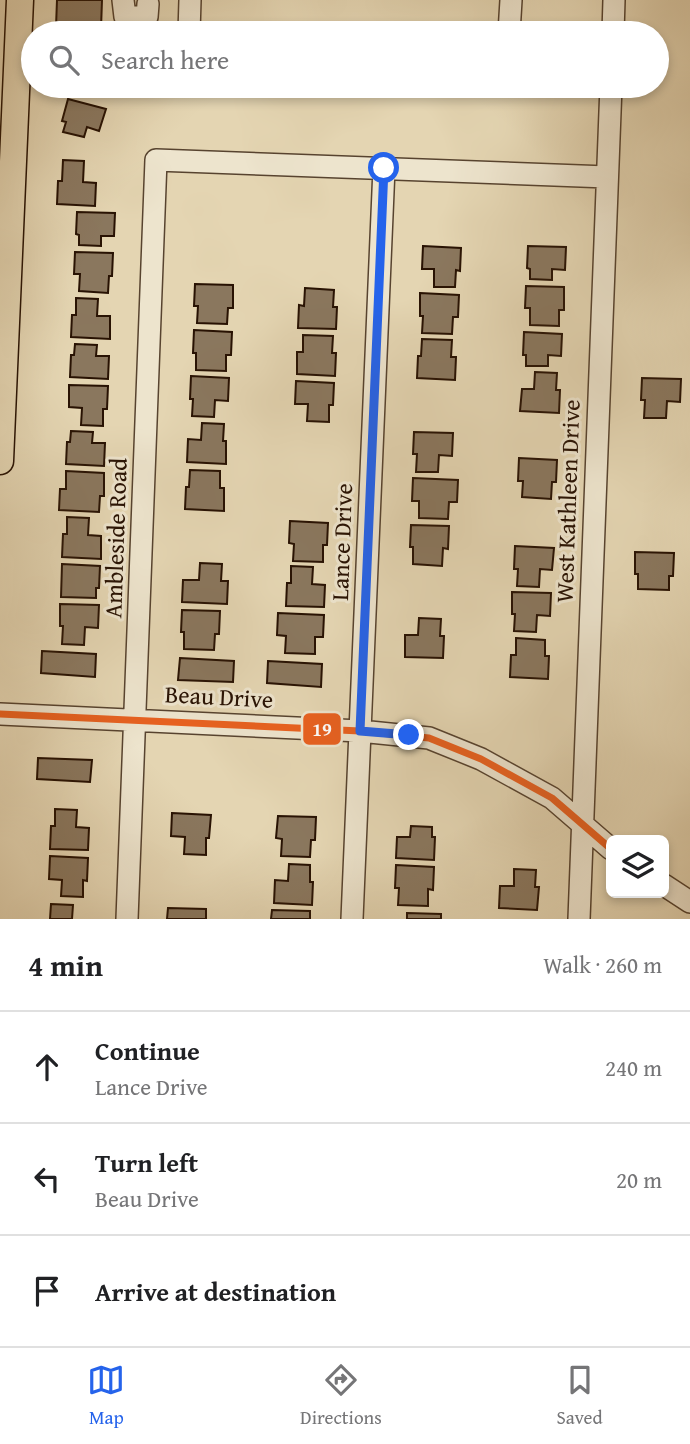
<!DOCTYPE html>
<html lang="en">
<head>
<meta charset="utf-8">
<style>
	:root { --surface:#fff; --page:#f2f2f2; --text:#202124; --muted:#757577; --line:#e0e0e0; --accent:#2563eb }
	body { margin:0; font-family:"Gentium Book Plus",serif; background:var(--page); color:var(--text) }
	.controls { position:absolute; right:21px; bottom:21px; display:grid; overflow:hidden; border-radius:10px; box-shadow:0 4px 10px #0003 }
	.controls button { width:63px; height:63px; display:grid; place-items:center; padding:0; border:0; border-bottom:2px solid var(--line); background:var(--surface); color:var(--text); font:35px sans-serif }
	.stop { position:absolute; width:21px; height:21px; margin:-16px; border:5px solid #2563eb; border-radius:50%; background:#fff }
	.stop.end { background:#2563eb; border-color:#fff; box-shadow:0 2px 7px #0008 }
	.list { margin:0; padding:0; list-style:none }
	h2 { display:flex; justify-content:space-between; align-items:center; height:91px; margin:0; padding:0 28px; font-size:30px }
	h2 small { font-size:23px; font-weight:400; color:var(--muted) }
	.list li { display:grid; grid-template-columns:46px 1fr auto; gap:21px; align-items:center; box-sizing:border-box; height:112px; padding:0 28px; border-top:2px solid var(--line) }
	.list b { display:block; font-size:26px; white-space:nowrap }
	.list p { margin:0; font-size:23px; white-space:nowrap; color:var(--muted) }
	.list em { font-size:23px; font-style:normal; color:var(--muted) }
	.icon { flex:none; width:38px; height:38px; fill:none; stroke:currentColor; stroke-width:2; stroke-linecap:round; stroke-linejoin:round }
	.map { position:relative; flex:none; width:690px; height:919px; overflow:hidden }
	.search { position:absolute; background:var(--surface); box-shadow:0 4px 10px #0003; left:21px; right:21px; top:21px; height:77px; display:flex; align-items:center; gap:18px; box-sizing:border-box; padding:0 24px; border-radius:38px; color:var(--muted); font-size:26px }
	.sheet { height:427px; background:var(--surface) }
	nav { display:flex; justify-content:space-around; align-items:center; box-sizing:border-box; height:98px; border-top:2px solid var(--line); background:var(--surface); font-size:19px; color:var(--muted) }
	nav a { display:grid; justify-items:center; gap:4px }
	nav .on { color:var(--accent) }
	.map>svg:first-child { display:block }
	.building { fill:#8a775e; stroke:#281203; stroke-width:2 }
	.lines { fill:none; stroke-linecap:round; stroke-linejoin:round }
	.minor-casing { stroke:#57432f; stroke-width:24 }
	.major-casing { stroke:#281203; stroke-width:29 }
	.minor { stroke:#ede4cd; stroke-width:21 }
	.major { stroke:#e4d5b2; stroke-width:26 }
	.bus-1-casing { stroke:#ede4cd; stroke-width:12 }
	.bus-1 { stroke:#e86120; stroke-width:7 }
	.route { stroke:#2563eb; stroke-width:9 }
	.labels { text-anchor:middle; stroke-width:6; stroke-linejoin:round; paint-order:stroke }
	.street-label { font-size:24px; fill:#281203; stroke:#ede4cd }
	.line-badge { stroke:#ede4cd; stroke-width:2.5 }
	.badge-label { font-size:19px; text-anchor:middle; font-weight:bold; fill:#fff }
</style>
</head>
<body>
<div class="map">
<svg width="690" height="919" viewBox="0 0 690 919">
	<rect width="100%" height="100%" fill="#e4d5b2"/>
	<filter id="stains"><feTurbulence type="fractalNoise" baseFrequency=".00286" numOctaves="4"/><feColorMatrix values="0 0 0 0 .2 0 0 0 0 .09 0 0 0 0 .02 0 0 0 .5 -.17"/></filter>
	<radialGradient id="worn" r=".72"><stop offset=".6" stop-color="#630" stop-opacity="0"/><stop offset="1" stop-color="#630" stop-opacity=".3"/></radialGradient>
	<path class="building" d="M57 0H102L101 29 56 27Z
		M68 99 106 109 99 131 87 127 84 137 63 132 66 122 62 121Z
		M63 160 84 161 83 182 96 183 95 206 57 204 58 181H62Z
		M77 212 115 213 114 236H101V246L79 245V235L76 234Z
		M423 246 461 248 460 271 456 270 455 287H434V269H422Z
		M528 246 566 247 565 270 552 269V280L530 279V269L527 268Z
		M75 252 113 253 112 276H109L108 293 79 291 80 274H74Z
		M195 284 233 285V308H228L227 324 197 323 198 306H194Z
		M526 286 564 287V310H559V326L530 325V308H525Z
		M305 288 334 290 333 307H337L336 329 298 328 299 305 304 306Z
		M420 293 459 295 458 317H453L452 334 422 333 423 316H420Z
		M76 298 98 299 97 316H110V339L71 337 72 315H76Z
		M194 330 232 332 231 355H226V371L196 370V353H193Z
		M524 332 562 334 561 356 548 355V366H526V355H523Z
		M303 335 333 336 332 353H336L335 376 297 374V352H303Z
		M422 339 452 340 451 357H456L455 380 417 378 418 356H421Z
		M75 344 97 345 96 356H109L108 379 70 377 71 355H74Z
		M535 372 557 373 556 390H560L559 413 520 411 522 389H534Z
		M191 376 229 378 228 401 215 400 214 417 192 416 193 399H190Z
		M642 378 681 379 680 402 667 401 666 418H644L645 400H641Z
		M296 381 334 383 333 405H329V422L307 421 308 404H295Z
		M69 385 108 386 107 409H103V426L81 425 82 408 69 407Z
		M202 423 224 424 223 441H226V464L187 462 188 439 201 440Z
		M71 431 93 432 92 443H105L104 466 66 464 67 442H70Z
		M414 432 453 433 452 456 439 455 438 472H416L417 454H413Z
		M519 458 557 460 556 482H552L551 499 522 497 523 481H518Z
		M190 470 220 471V488H224V511L185 509 186 487H189Z
		M66 471 104 473V496H100L99 512 59 510 60 489H66Z
		M413 478 458 480 457 502H449L448 519 419 518V501H412Z
		M67 517 89 518 88 535 101 536V559L62 557 63 534H67Z
		M290 521 328 523 327 545H323V562L293 561 294 544 289 543Z
		M411 525 449 526 448 549 443 548 442 566 413 564V547H410Z
		M515 546 554 548 552 570 540 569 539 587 517 586 518 569H514Z
		M635 552 674 553 673 576H669V590L638 589V574H635Z
		M200 563 222 564 221 581H228L227 604 182 602 183 580H199Z
		M62 564 100 566 99 588H96V598L61 597Z
		M291 566 313 567 312 584 325 585 324 607 286 606 287 583H291Z
		M512 592 551 593 550 616 537 615 536 632 514 631 515 614H512Z
		M60 604 99 605 98 628 85 627 84 645 62 644 63 626H60Z
		M182 610 220 611 219 634H215L214 650 184 649V632H181Z
		M278 613 324 615 323 637H315V654L285 653 286 636 277 635Z
		M419 618 441 619 440 636H444L443 658 405 657V635H418Z
		M516 638 545 640V656H549L548 679 510 677 511 655H516Z
		M42 651 96 654 95 677 41 673Z
		M180 658 234 661 233 682 178 680Z
		M268 661 322 664 321 687 267 683Z
		M38 758 92 760 90 782 37 779Z
		M55 809 77 810 76 827 89 828 88 850 50 849 51 826H55Z
		M172 813 211 815 209 838H206V855L184 854 185 837 171 836Z
		M278 816 316 817 315 840H311L310 857 281 856 282 839 276 838Z
		M411 826 432 827V837H435L434 860 396 858 397 837H410Z
		M50 856 88 858 87 881 83 880V897L61 896 62 880 49 879Z
		M289 864 310 865V882H313L312 905 274 903 275 880 288 881Z
		M396 865 434 867 433 890 428 889V906L398 905 399 888H395Z
		M514 869 536 870 535 887H539L537 910 499 908 500 886H514Z
		M51 904 73 905 72 919H50Z
		M168 908 206 909V919H167Z
		M272 910 310 911V919H271Z
		M407 913 441 914V919H407Z"/>
	<g class="lines">
		<g class="minor-casing">
			<path id="minor" d="M123 0 125 17H147L148 4
				M189 33 190 0
				M509 33 511 0
				M613 33 614 0
				M0 714 360 731 429 738 481 759 552 798 611 849
				M664 885 690 902
				M127 919 156 160 607 177
				M352 919 384 168
				M579 919 611 86"/>
		</g>
		<g class="major-casing">
			<path id="major" d="M0 461 20 0"/>
		</g>
		<use href="#minor" class="minor"/>
		<use href="#major" class="major"/>
		<g class="bus-1-casing">
			<path id="bus-1" d="M0 714 360 731 429 738 481 759 552 798 611 849"/>
		</g>
		<use href="#bus-1" class="bus-1"/>
	</g>
	<g class="lines">
		<path class="route" d="M384 168 360 731 409 735"/>
	</g>
	<g class="labels">
		<g class="street-label">
			<text transform="translate(568 501) rotate(-88)" y="8">West Kathleen Drive</text>
			<text transform="translate(116 538) rotate(-88)" y="8">Ambleside Road</text>
			<text transform="translate(342 542) rotate(-88)" y="8">Lance Drive</text>
			<text transform="translate(219 697) rotate(3)" y="8">Beau Drive</text>
		</g>
	</g>
	<rect class="line-badge" x="302" y="712" width="40" height="34" rx="7" fill="#e86120"/>
	<g class="badge-label">
		<text x="322" y="736">19</text>
	</g>
	<rect width="100%" height="100%" filter="url(#stains)"/>
	<rect width="100%" height="100%" fill="url(#worn)"/>
</svg>
<div class="controls">
<button><svg class="icon" aria-label="layers" viewBox="0 0 24 24"><path d="M12 4l9 5-9 5-9-5zM3 14l9 5 9-5"/></svg></button>
</div>
<div class="stop" style="left:384px;top:168px"></div>
<div class="stop end" style="left:409px;top:735px"></div>
<div class="search"><svg class="icon" aria-label="search" viewBox="0 0 24 24"><circle cx="10" cy="10" r="6"/><path d="M15 15l6 6"/></svg>Search here</div>
</div>
<section class="sheet">
<h2>4 min<small>Walk · 260 m</small></h2>
<ul class="list">
<li><svg class="icon" aria-label="ahead" viewBox="0 0 24 24"><path d="M12 20V5M6 11l6-6 6 6"/></svg><div><b>Continue</b><p>Lance Drive</p></div><em>240 m</em></li>
<li><svg class="icon" aria-label="left" viewBox="0 0 24 24"><path d="M17 20v-9H6M10 6l-5 5 5 5"/></svg><div><b>Turn left</b><p>Beau Drive</p></div><em>20 m</em></li>
<li><svg class="icon" aria-label="arrive" viewBox="0 0 24 24"><path d="M6 21V4h12l-3 4 3 4H6"/></svg><div><b>Arrive at destination</b></div></li>
</ul>
</section>
<nav>
<a class="on"><svg class="icon" aria-label="map" viewBox="0 0 24 24"><path d="M3 6l6-2 6 2 6-2v14l-6 2-6-2-6 2zM9 4v14M15 6v14"/></svg>Map</a>
<a><svg class="icon" aria-label="directions" viewBox="0 0 24 24"><path d="M12 3l9 9-9 9-9-9zM9 14v-3h6M13 9l2 2-2 2"/></svg>Directions</a>
<a><svg class="icon" aria-label="saved" viewBox="0 0 24 24"><path d="M7 4h10v16l-5-4-5 4z"/></svg>Saved</a>
</nav>
</body>
</html>
